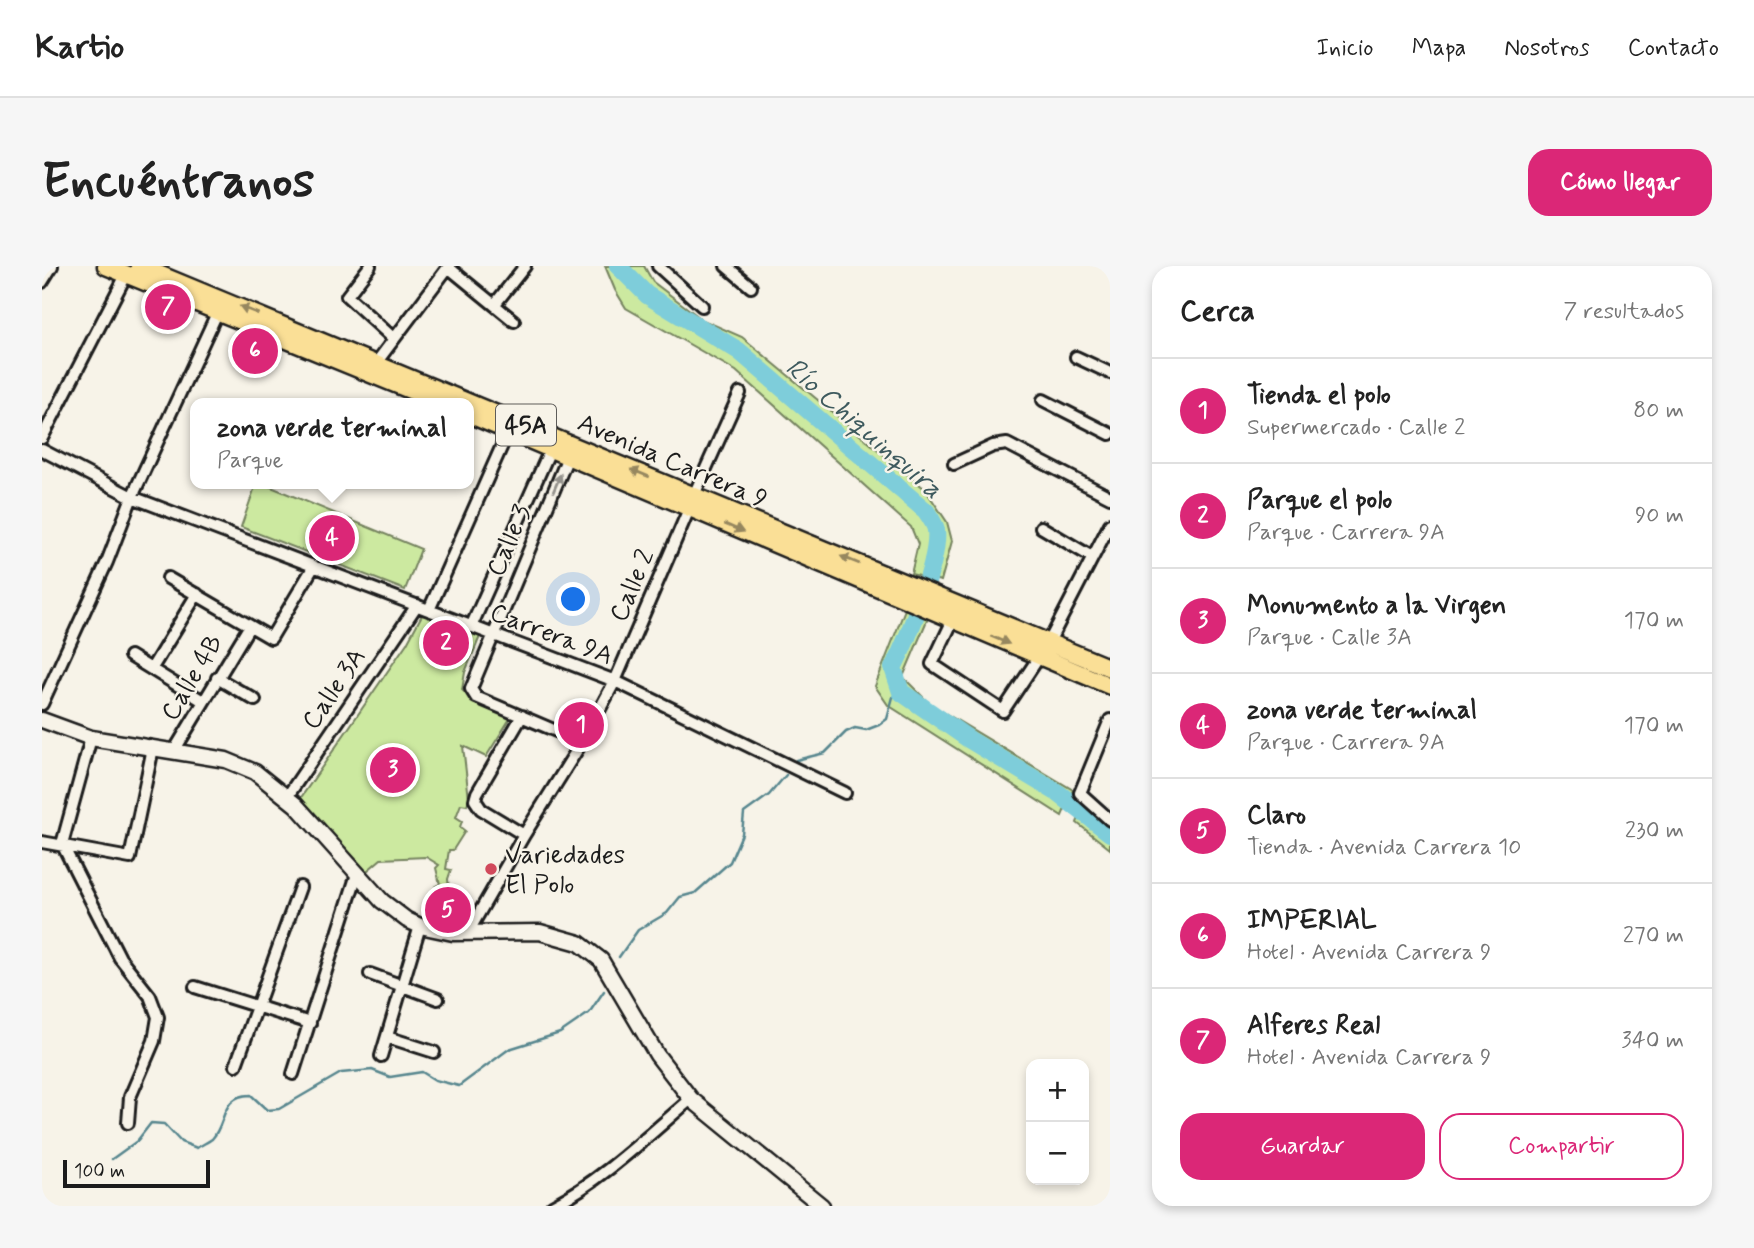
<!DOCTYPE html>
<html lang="es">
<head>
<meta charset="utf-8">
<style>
	:root { --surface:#fff; --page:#f6f6f6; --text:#222; --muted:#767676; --line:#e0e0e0; --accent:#db2777 }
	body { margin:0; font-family:Mynerve,sans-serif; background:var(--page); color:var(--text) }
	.controls { position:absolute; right:21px; bottom:21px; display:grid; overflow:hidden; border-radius:14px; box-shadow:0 4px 10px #0003 }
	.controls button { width:63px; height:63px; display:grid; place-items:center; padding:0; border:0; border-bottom:2px solid var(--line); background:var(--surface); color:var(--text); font:35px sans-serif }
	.scale { position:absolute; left:21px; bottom:18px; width:147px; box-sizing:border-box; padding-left:7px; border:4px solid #1c1c1c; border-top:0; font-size:19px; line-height:24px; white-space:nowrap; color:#1c1c1c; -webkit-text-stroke:5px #f7f3e8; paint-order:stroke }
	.you { position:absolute; left:532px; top:334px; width:24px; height:24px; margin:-18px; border:5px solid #fff; border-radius:50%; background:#1a73e8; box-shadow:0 0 0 10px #1a73e833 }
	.badge { display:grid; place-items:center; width:46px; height:46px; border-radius:50%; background:var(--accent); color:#fff; font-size:23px; font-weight:700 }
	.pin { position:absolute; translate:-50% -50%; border:4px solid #fff; box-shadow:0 2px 7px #0006 }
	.popup { position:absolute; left:148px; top:132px; width:284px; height:91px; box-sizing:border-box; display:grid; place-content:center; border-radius:14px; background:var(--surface); filter:drop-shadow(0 2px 5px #0005); font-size:23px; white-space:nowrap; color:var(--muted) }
	.popup b { font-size:26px; color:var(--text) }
	.popup::after { content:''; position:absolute; left:50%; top:100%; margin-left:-14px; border:14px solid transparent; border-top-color:var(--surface) }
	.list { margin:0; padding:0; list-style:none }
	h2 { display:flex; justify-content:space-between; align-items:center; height:91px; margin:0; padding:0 28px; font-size:30px }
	h2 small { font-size:23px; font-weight:400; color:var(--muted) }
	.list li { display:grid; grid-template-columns:46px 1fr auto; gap:21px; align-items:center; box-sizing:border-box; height:105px; padding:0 28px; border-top:2px solid var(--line) }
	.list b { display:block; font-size:26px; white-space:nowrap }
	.list p { margin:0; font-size:23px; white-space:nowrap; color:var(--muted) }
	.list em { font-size:23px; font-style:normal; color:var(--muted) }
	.actions { display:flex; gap:14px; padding:21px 28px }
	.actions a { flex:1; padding:16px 0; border:2px solid var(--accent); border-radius:21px; text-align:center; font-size:24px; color:var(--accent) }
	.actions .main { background:var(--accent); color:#fff }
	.map { position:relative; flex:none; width:1068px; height:940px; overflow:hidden; border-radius:21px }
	header { display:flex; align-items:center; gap:42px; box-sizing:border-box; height:98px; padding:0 35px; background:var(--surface); border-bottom:2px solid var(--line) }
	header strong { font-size:33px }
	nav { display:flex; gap:38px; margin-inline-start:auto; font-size:24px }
	.intro { display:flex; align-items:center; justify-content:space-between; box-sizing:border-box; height:168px; padding:0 42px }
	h1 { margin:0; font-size:49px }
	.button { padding:18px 32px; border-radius:21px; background:var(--accent); color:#fff; font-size:24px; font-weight:700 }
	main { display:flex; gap:42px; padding:0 42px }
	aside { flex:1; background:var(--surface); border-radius:21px; box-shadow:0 4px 10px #0003 }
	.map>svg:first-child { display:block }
	.green { fill:#cce9a0; stroke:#74825e; stroke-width:2 }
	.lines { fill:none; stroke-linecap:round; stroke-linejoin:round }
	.stream { stroke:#57868e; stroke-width:2.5 }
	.river { stroke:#7ecdda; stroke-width:18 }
	.minor-casing { stroke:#1c1c1c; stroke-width:16 }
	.secondary-casing { stroke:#1c1c1c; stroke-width:19 }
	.primary-casing { stroke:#1c1c1c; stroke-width:21 }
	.minor { stroke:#f7f3e8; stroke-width:10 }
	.secondary { stroke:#f7f3e8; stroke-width:14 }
	.primary { stroke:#fadf96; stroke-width:16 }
	.oneway { fill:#96875f }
	.oneway2 { fill:#94928c }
	.poi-dot { fill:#d1495b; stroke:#f7f3e8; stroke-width:2.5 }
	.labels { text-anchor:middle; stroke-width:5; stroke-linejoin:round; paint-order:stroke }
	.shield { fill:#f7f3e8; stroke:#5e5c59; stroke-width:2 }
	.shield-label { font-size:24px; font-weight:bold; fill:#1c1c1c }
	.street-label { font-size:26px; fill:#1c1c1c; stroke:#f7f3e8 }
	.poi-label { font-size:26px; fill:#1c1c1c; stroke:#f7f3e8; text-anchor:start }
	.water-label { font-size:28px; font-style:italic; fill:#3e5a5e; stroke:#f7f3e8 }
</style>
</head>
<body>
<header>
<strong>Kartio</strong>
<nav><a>Inicio</a><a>Mapa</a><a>Nosotros</a><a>Contacto</a></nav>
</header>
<div class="intro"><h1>Encuéntranos</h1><a class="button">Cómo llegar</a></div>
<main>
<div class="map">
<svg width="1068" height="940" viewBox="0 0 1068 940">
	<rect width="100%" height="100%" fill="#f7f3e8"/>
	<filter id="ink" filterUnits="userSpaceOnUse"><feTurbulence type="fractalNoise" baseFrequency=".0143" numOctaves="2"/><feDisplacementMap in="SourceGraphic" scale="14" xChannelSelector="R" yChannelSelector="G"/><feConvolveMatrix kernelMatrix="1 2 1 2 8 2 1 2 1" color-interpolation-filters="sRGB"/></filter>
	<g filter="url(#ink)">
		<path class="green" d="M563 0H602L611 16 661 54 700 71 883 223 905 256 910 275 899 315 869 308 876 278 869 261 694 105 584 42 573 24Z
			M214 218H222L379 283 363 324 199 261Z
			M863 343 886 352 861 411 888 438 1031 524 1020 550 846 439 833 420Z
			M380 349 439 368 423 406 420 424 437 438 469 451 444 491 421 480 427 533 425 539 419 538 414 551 420 555 418 561 423 565 411 584H407L404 603 409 604 406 613 407 624 416 628 415 631 394 620 398 618 394 602 397 599 384 591 339 593 326 604 320 606 258 533 365 377Z
			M1042 538 1068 558V583L1035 557Z"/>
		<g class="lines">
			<path class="stream" d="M754 494 783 487 804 466 813 462 824 464 837 459 845 453 851 431 859 426
				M577 691 596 664 625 647 638 631 653 627 688 596 700 568 702 547 727 529 744 509
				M70 893 95 875 109 857 122 858 139 876 155 882C159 879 166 876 170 873 185 857 178 829 209 829L225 844 237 843 299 807 330 804 348 811 380 806 393 814 417 820 467 783 518 767 547 747 562 725"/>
			<path class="river" d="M576 0 605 29 697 85 884 245C887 250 893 258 894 264 898 293 865 375 851 402L859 426 928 474 1016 527 1068 567"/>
			<g class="minor-casing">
				<path id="minor" d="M328 0 305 30 352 73
					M616 0 660 40
					M684 0 709 21
					M406 1 472 55
					M0 16 10 0
					M453 38 483 0
					M1034 91 1068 107
					M331 101 407 0
					M1001 134 1068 168
					M0 172 84 9
					M0 184 90 231 573 415 803 527
					M528 186 429 423 434 431 540 476
					M912 198 951 180 965 178 1068 231
					M652 229 698 127
					M999 261 1050 291
					M126 312 229 372 272 300
					M387 344 466 166
					M911 354 890 398 961 445 997 391
					M429 361 508 184
					M1007 376 1068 258
					M88 390 161 435
					M110 402 155 328
					M175 412 213 434
					M0 438 65 296 90 231 175 47
					M480 450 435 527 433 534 439 543 482 569
					M1068 454 1038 527 1068 554
					M49 472 20 578 78 692 108 730 116 751 112 775 88 831 86 857
					M132 485 207 361
					M245 531 375 339
					M0 576 88 592 111 482
					M425 668 482 569 540 476 573 415 647 243
					M328 708 396 733
					M153 721 268 757
					M345 771 392 786
					M339 790 378 660
					M194 799 258 621
					M251 808 315 608
					M510 940C562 913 604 871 649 833"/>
			</g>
			<g class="secondary-casing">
				<path id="secondary" d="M0 454 49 472 184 494 213 506 254 539 340 635 365 654 378 660 411 667 498 666 537 677 559 694 615 789 649 833 780 940"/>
			</g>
			<g class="primary-casing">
				<path id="primary" d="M64 0 400 137
					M97 0 1068 402
					M426 148 1068 420"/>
			</g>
			<use href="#minor" class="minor"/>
			<use href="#secondary" class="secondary"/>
			<use href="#primary" class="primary"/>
		</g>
		<defs><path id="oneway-solid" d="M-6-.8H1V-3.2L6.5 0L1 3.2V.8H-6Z" transform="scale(1.75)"/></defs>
		<g class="oneway">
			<use href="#oneway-solid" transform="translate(207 44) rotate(-158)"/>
			<use href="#oneway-solid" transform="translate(598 207) rotate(-158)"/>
			<use href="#oneway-solid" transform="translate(692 262) rotate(23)"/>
			<use href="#oneway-solid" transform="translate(808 294) rotate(-158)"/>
			<use href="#oneway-solid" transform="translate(958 374) rotate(23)"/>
		</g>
		<use class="oneway2" href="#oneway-solid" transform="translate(515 217) rotate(-67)"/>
	</g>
	<circle class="poi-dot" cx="449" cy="603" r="7"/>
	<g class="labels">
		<rect class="shield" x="454" y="138.5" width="60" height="41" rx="5"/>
		<g class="shield-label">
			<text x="484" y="167">45A</text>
		</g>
		<g class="street-label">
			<text transform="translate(631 194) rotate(23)" y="9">Avenida Carrera 9</text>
			<text transform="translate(466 274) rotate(-67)" y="9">Calle 3</text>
			<text transform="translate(589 319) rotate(-67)" y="9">Calle 2</text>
			<text transform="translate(510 367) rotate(21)" y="9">Carrera 9A</text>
			<text transform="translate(149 411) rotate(-59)" y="9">Calle 4B</text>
			<text transform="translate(291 422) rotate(-56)" y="9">Calle 3A</text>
		</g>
		<g class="poi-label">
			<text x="463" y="597">Variedades<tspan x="463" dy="30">El Polo</tspan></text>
		</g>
		<g class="water-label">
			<text transform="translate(823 161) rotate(41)" y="10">Río Chiquinquira</text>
		</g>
	</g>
</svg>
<div class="controls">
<button>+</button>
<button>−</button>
</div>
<div class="scale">100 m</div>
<div class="you"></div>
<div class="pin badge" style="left:539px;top:459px">1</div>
<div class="pin badge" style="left:404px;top:377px">2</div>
<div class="pin badge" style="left:351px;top:504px">3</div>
<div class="pin badge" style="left:290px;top:272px">4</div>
<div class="popup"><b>zona verde terminal</b>Parque</div>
<div class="pin badge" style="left:406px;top:644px">5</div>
<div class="pin badge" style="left:213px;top:85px">6</div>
<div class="pin badge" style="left:126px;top:41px">7</div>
</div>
<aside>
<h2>Cerca<small>7 resultados</small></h2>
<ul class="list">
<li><span class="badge">1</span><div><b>Tienda el polo</b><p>Supermercado · Calle 2</p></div><em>80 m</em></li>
<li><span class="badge">2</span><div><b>Parque el polo</b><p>Parque · Carrera 9A</p></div><em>90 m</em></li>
<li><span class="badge">3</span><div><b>Monumento a la Virgen</b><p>Parque · Calle 3A</p></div><em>170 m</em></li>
<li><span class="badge">4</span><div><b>zona verde terminal</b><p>Parque · Carrera 9A</p></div><em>170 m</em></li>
<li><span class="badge">5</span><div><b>Claro</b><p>Tienda · Avenida Carrera 10</p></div><em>230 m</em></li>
<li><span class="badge">6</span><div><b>IMPERIAL</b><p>Hotel · Avenida Carrera 9</p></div><em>270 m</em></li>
<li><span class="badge">7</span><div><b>Alferes Real</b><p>Hotel · Avenida Carrera 9</p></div><em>340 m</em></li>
</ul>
<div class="actions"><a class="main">Guardar</a><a>Compartir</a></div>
</aside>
</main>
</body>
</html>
